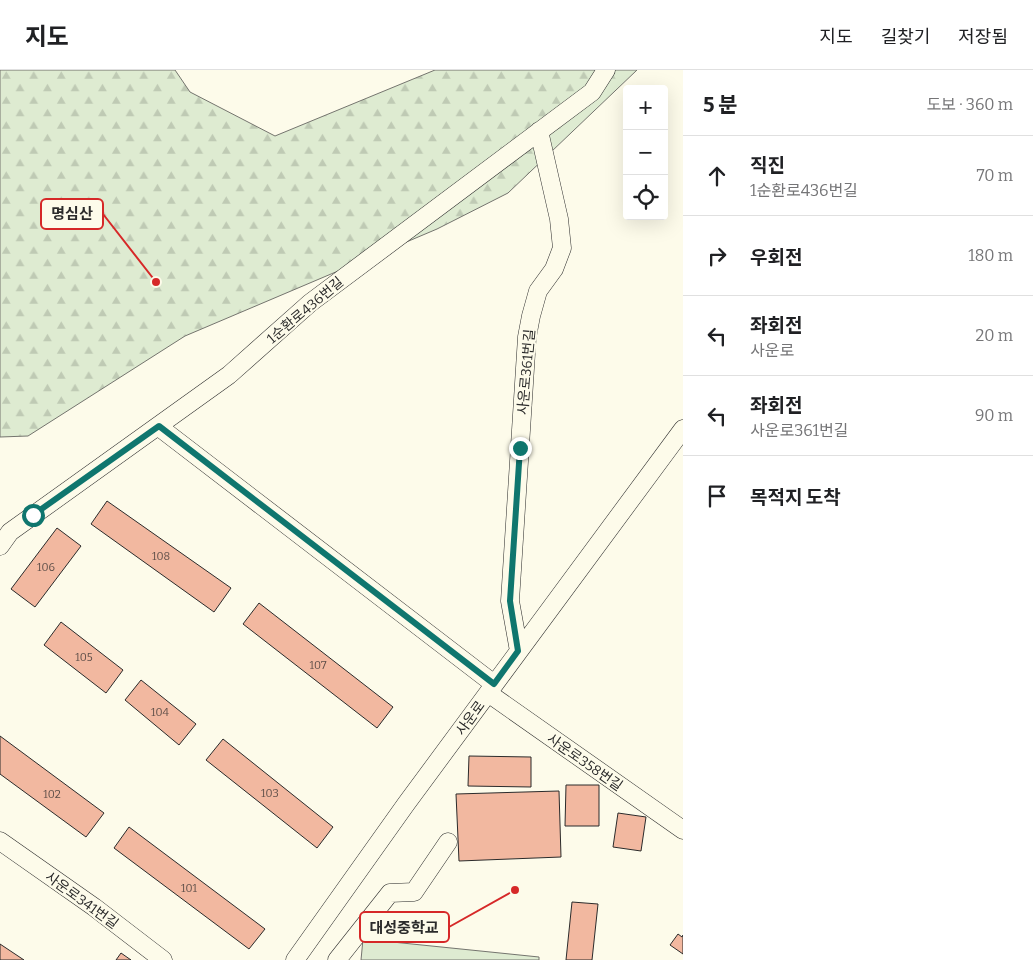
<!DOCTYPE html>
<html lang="ko">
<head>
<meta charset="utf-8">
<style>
	:root { --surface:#fff; --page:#f6f6f6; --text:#202124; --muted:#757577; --line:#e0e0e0 }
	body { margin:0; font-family:Bitter,"Noto Sans KR",serif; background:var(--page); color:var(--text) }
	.controls { position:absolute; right:15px; top:15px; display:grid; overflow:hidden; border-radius:5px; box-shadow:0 5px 20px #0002 }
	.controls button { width:45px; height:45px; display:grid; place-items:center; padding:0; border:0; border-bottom:1px solid var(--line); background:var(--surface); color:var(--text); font:25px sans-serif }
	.stop { position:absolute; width:15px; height:15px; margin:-11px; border:4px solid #0f766e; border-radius:50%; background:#fff }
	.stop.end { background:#0f766e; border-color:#fff; box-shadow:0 1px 5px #0008 }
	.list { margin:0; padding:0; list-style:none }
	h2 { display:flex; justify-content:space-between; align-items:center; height:65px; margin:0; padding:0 20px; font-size:21px }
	h2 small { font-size:16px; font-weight:400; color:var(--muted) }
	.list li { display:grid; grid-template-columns:32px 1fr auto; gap:15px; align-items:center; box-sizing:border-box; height:80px; padding:0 20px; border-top:1px solid var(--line) }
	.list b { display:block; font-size:19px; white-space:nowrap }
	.list p { margin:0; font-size:16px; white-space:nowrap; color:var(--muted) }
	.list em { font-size:16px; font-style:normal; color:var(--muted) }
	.icon { flex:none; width:28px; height:28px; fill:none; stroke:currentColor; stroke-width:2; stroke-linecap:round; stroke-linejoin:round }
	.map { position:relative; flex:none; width:683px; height:890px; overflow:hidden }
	header { display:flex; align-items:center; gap:30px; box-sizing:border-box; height:70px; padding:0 25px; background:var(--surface); border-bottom:1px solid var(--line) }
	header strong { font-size:24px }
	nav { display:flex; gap:28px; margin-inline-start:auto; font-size:18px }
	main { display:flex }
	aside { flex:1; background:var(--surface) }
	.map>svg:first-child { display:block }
	.forest { fill:url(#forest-firs); stroke:#74746e }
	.garden { fill:#deebd1; stroke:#74746e }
	.building { fill:#f2b8a0; stroke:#2b2b2b }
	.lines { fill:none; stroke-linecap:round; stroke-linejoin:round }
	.minor-casing { stroke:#2b2b2b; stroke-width:19 }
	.minor { stroke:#fdfbea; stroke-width:18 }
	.route { stroke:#0f766e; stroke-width:6 }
	.labels { text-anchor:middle; stroke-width:4; stroke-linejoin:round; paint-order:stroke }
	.number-label { font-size:11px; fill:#5d4e48 }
	.street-label { font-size:14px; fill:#2b2b2b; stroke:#fdfbea }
	.leader { fill:none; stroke:#d62828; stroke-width:2 }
	.callout-dot { fill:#d62828; stroke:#fdfbea; stroke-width:2 }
	.callout { fill:#fdfbea; stroke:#d62828; stroke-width:2 }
	.callout-label { font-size:15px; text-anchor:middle; font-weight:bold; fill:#2b2b2b }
</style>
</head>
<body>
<header>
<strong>지도</strong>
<nav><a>지도</a><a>길찾기</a><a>저장됨</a></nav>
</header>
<main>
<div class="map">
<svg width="683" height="890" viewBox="0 0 683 890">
	<defs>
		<pattern id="forest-firs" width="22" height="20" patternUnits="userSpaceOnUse" patternTransform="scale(1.25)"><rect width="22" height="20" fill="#deebd1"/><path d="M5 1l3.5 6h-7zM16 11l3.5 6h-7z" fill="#bfcab4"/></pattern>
	</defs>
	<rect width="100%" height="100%" fill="#fdfbea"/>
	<path class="forest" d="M0 0H175L190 22 275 66 435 0H637L508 123 437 159 185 266 28 366 0 367Z"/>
	<path class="garden" d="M363 869 539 887V890H361Z"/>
	<path class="building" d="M107 431 231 518 214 542 91 454Z
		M57 458 81 476 35 537 11 519Z
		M259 533 393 637 377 658 243 554Z
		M61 552 123 600 106 623 44 575Z
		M141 610 196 654 179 675 125 630Z
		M0 666 104 743 86 767 0 704Z
		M223 669 333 757 317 778 206 690Z
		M469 686 531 687V717L468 716Z
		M566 715H599V756H565Z
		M559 721 561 787 459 791 456 724Z
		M618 743 646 747 641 781 613 777Z
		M129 757 265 859 249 879 114 778Z
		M572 832 598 834 592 890H566Z
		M678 864 682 867 683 865V884L670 875Z
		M0 874 24 890H0Z
		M121 883 131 890H116Z"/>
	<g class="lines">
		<g class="minor-casing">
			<path id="minor" d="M159 357 494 614
				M0 476 10 462 229 305 310 233 592 22 606 0
				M519 581 510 531 527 267 531 246 538 221 554 199 562 178 559 149 539 61
				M488 623 683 760
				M0 771 94 837 163 890
				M295 890 406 734 683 359
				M337 890 390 823 414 822 448 772"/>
		</g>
		<use href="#minor" class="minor"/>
	</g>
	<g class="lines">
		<path class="route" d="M33 445 159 356 494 614 518 581 510 531 520 378"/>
	</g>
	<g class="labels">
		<g class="number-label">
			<text x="161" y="490">108</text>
			<text x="46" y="501">106</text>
			<text x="84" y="591">105</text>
			<text x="318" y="599">107</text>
			<text x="160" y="646">104</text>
			<text x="270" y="727">103</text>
			<text x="52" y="728">102</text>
			<text x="189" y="822">101</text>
		</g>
		<g class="street-label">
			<text transform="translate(305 240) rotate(-40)" y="5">1순환로436번길</text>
			<text transform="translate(526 302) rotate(-85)" y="5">사운로361번길</text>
			<text transform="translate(470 648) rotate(-54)" y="5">사운로</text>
			<text transform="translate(585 692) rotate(35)" y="5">사운로358번길</text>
			<text transform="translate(82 830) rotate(36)" y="5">사운로341번길</text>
		</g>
	</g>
	<path class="leader" d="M156 212L103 144M515 820L449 857"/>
	<g class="callout-dot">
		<circle cx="156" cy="212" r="5"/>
		<circle cx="515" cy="820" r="5"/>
	</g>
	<g class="callout">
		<rect x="41" y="129" width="62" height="30" rx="5"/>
		<rect x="360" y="842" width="89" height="30" rx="5"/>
	</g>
	<g class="callout-label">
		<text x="72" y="149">명심산</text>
		<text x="404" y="863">대성중학교</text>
	</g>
</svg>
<div class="controls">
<button>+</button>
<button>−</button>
<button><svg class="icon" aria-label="locate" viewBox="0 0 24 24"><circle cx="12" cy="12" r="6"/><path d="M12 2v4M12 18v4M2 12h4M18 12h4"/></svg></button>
</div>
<div class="stop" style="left:33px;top:445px"></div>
<div class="stop end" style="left:520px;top:378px"></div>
</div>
<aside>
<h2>5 분<small>도보 · 360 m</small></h2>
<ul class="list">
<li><svg class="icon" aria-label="ahead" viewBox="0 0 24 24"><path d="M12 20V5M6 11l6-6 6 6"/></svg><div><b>직진</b><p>1순환로436번길</p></div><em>70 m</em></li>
<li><svg class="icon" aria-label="right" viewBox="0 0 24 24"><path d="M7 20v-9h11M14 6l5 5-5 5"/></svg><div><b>우회전</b></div><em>180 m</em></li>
<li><svg class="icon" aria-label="left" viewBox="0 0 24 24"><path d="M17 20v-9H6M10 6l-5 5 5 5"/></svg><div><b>좌회전</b><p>사운로</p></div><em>20 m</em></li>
<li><svg class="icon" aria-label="left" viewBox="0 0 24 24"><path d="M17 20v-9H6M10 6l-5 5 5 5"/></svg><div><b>좌회전</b><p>사운로361번길</p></div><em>90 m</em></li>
<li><svg class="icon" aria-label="arrive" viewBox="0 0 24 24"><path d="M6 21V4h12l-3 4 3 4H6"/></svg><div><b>목적지 도착</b></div></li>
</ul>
</aside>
</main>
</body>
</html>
